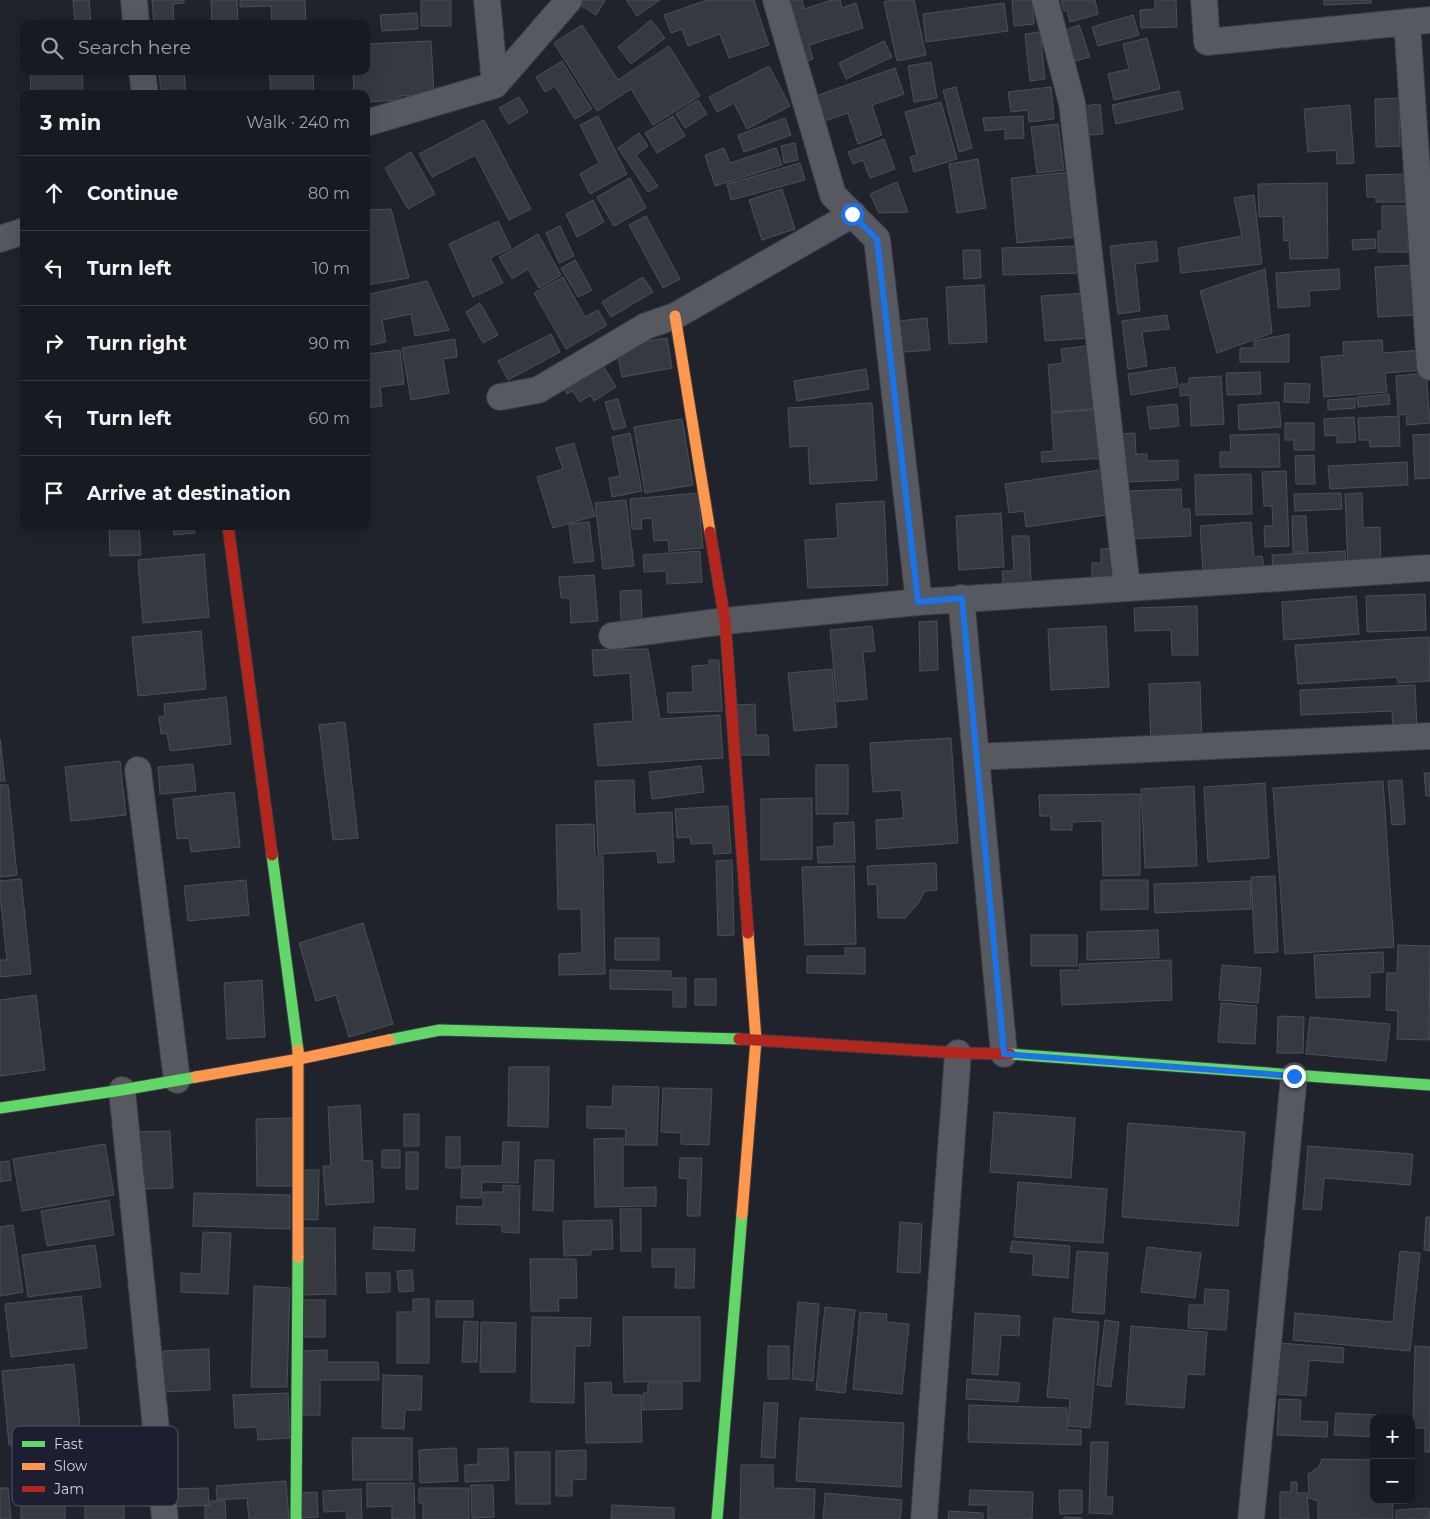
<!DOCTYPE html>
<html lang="en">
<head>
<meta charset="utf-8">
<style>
	:root { --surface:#181a21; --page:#21232a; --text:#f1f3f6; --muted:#9fa1a5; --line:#36383f }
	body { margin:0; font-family:Montserrat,sans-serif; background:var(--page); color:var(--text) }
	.controls { position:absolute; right:15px; bottom:15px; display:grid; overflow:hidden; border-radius:10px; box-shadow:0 5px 20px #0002 }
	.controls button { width:45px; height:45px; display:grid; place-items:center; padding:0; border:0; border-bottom:1px solid var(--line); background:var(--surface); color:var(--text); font:25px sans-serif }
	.stop { position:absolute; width:15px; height:15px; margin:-11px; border:4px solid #1a73e8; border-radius:50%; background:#fff }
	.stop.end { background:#1a73e8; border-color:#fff; box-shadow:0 1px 5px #0008 }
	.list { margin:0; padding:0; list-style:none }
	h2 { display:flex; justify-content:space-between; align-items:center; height:65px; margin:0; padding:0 20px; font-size:21px }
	h2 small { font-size:16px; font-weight:400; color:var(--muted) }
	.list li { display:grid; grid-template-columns:32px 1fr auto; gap:15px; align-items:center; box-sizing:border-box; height:75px; padding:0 20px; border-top:1px solid var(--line) }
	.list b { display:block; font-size:19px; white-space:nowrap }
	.list em { font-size:16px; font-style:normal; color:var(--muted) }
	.icon { flex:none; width:28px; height:28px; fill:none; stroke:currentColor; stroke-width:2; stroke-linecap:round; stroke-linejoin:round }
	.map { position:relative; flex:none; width:1430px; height:1519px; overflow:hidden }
	.search { position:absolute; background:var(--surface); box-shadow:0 5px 20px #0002; left:20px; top:20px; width:350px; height:55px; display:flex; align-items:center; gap:12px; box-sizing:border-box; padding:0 18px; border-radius:10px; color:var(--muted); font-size:19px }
	.panel { position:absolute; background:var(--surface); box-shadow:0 5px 20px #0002; left:20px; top:90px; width:350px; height:440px; border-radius:10px }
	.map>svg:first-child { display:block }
	.building { fill:#373941; stroke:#4d4f58 }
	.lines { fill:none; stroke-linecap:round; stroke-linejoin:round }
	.street-casing { stroke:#3b3c45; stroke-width:28 }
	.fast-casing { stroke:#3b3c45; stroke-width:13 }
	.slow-casing { stroke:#3b3c45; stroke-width:13 }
	.jam-casing { stroke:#3b3c45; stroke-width:13 }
	.street { stroke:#575961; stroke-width:26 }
	.fast { stroke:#63d668; stroke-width:11 }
	.slow { stroke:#ff974d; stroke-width:11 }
	.jam { stroke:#b3261e; stroke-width:11 }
	.route { stroke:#1a73e8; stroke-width:6 }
	.key { fill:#1b1f31; stroke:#525566; stroke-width:1 }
	.key-label { font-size:14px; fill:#d1d4e0 }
</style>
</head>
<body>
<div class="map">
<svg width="1430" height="1519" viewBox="0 0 1430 1519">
	<rect width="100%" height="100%" fill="#20222c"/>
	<path class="building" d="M73 0H89L91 24H75Z
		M152 0H184V3L173 4 174 24H154Z
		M211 0H237L238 24H212Z
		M240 0H305L306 24H272L271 6 240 7Z
		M421 0H451V26H421Z
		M580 0H605L596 15 577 3Z
		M626 0H660L637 16Z
		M707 0H754L769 45 729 58 720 34 688 46 682 29 671 33 664 15Z
		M784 0H802L804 9 832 0H840L842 8 856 3 863 28 809 45 813 59 801 63Z
		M893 0H914L926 55 897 61 884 2Z
		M1012 0H1032L1034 24 1014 26Z
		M1061 0H1095L1098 14 1070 22 1067 11H1064Z
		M1155 0H1176L1177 27 1141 28 1140 10 1155 9Z
		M1324 0H1371V3L1324 5Z
		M1004 3 1008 31 926 42 923 14Z
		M417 13 418 29 382 31 380 15Z
		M1133 15 1139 35 1098 46 1092 27Z
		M651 20 665 38 631 64 618 47Z
		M582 25 618 80 669 46 700 96 653 125 631 89 597 111 554 43Z
		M1079 25 1090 57 1075 61 1065 30Z
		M1040 32 1045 79 1030 81 1025 34Z
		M1147 38 1160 89 1114 100 1108 74 1129 69 1123 44Z
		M431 41 434 94 400 96 401 100 366 102V94H354L353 71H366V44Z
		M884 41 892 57 846 79 839 63Z
		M562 61 592 109 575 119 555 86 545 92 536 77Z
		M931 62 937 98 914 102 908 66Z
		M769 66 790 106 747 129 734 103 717 112 709 97Z
		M895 68 904 94 872 105 882 135 858 144 848 113 824 121 816 96Z
		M30 71H82L83 94H31Z
		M159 71H184L186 94H161Z
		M269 71H313L314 94H271Z
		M956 87 972 148 959 152 943 90Z
		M1051 87 1054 119 1029 122 1028 110 1011 112 1008 92Z
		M1179 91 1183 109 1116 124 1112 105Z
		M519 97 528 112 509 124 499 108Z
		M1399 98 1400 146 1376 147 1375 99Z
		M698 100 707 114 685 128 676 114Z
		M941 102 957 159 914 172 910 157 917 155 905 112Z
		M1100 104 1103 134 1089 135 1084 106Z
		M1350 105 1354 163 1337 164 1336 150 1308 152 1304 109Z
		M598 116 627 174 590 194 580 174 599 163 580 125Z
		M673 116 685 136 657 153 645 133Z
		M1023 116 1024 138 1005 139V129L985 131 983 118Z
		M785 118 791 135 744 152 738 135Z
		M484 120 531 209 509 220 475 155 432 177 419 154Z
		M1058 124 1064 170 1037 173 1031 127Z
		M639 133 648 146 636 155 658 186 648 192 618 148Z
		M884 139 895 169 870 178 863 160 853 164 848 152Z
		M795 143 798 160 784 163 781 146Z
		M724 148 730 163 776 148 782 165 715 186 705 155Z
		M411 152 435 194 408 209 385 168Z
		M978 159 986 208 957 213 949 164Z
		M800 163 805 180 731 200 727 184Z
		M1070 172 1076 237 1017 243 1011 178Z
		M1407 174 1408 202H1376V197H1367L1366 175Z
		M630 178 646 208 614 226 597 197Z
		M897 182 908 212 879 213 870 194Z
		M1327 183 1328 258 1290 259 1289 240 1284 241 1283 216 1259 217 1258 184Z
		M782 189 795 229 762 240 749 200Z
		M1254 195 1262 264 1181 273 1178 248 1242 236 1234 198Z
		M366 198 369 210 391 209 409 278 366 285Z
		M593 200 604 222 577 237 566 214Z
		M1382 206H1408V252H1378V231H1382Z
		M646 216 680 279 663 288 629 225Z
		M498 221 511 248 490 258 503 283 473 297 449 244Z
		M560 226 574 256 559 263 546 233Z
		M538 234 561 275 539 288 528 269 512 279 499 257Z
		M1375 239 1376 248 1353 250 1352 240Z
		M1156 241 1158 261 1135 264 1140 311 1118 314 1110 246Z
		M1080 246 1081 273 1003 275 1002 248Z
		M963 250H980L981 278 964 279Z
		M575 260 592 290 578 297 561 268Z
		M1414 265 1416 315 1378 317 1375 267Z
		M1265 269 1272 333 1217 353 1200 291Z
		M1339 269 1340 289 1309 291 1310 306 1278 308 1276 273Z
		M563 277 585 317 598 310 607 325 566 349 534 293Z
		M643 277 653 292 611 317 602 302Z
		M427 281 449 330 415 336 411 314 382 320 386 342 366 346V295Z
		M984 285 987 342 949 344 946 287Z
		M1086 293 1089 338 1045 341 1041 296Z
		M480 303 498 335 483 343 466 312Z
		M1167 315 1169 329 1142 332 1147 366 1128 369 1122 321Z
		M927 318 930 350 892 353 889 322Z
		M551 334 560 352 508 380 498 361Z
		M1289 334V362H1240V348H1254V341Z
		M667 338 672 368 622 377 616 346Z
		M455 339 457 357 443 359 449 393 411 400 402 348Z
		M1382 340 1383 353 1422 350 1423 370 1385 373 1387 392 1324 397 1321 357 1344 355 1343 342Z
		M1094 345 1100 408 1052 412 1048 365 1063 363 1061 349Z
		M400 350 404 384 380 387 382 406 366 408V354Z
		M599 359 616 387 594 401 590 395 580 402 572 391 567 394 561 383Z
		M1175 367 1178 387 1131 395 1128 374Z
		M866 369 869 389 797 401 794 381Z
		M1260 372 1261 394 1227 395 1226 373Z
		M1426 373 1430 423 1407 425 1406 414 1398 415 1396 376Z
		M1221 376 1224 424 1191 426 1190 395 1180 396V384H1189V378Z
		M1285 383 1310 384 1309 403 1284 402Z
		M1389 394 1390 404 1358 407 1357 397Z
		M1355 398V408L1328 410V400Z
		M618 399 626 427 613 430 605 402Z
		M1279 402 1281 427 1239 430 1238 405Z
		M872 403 877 480 810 484 808 446 790 447 788 408Z
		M1177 404 1179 426 1150 429 1147 407Z
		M1103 409 1106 458 1042 462 1041 452 1054 451 1051 413Z
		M1399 416 1400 446 1370 447 1369 440H1359L1358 418Z
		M1354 417 1356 442 1337 443V435L1325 436 1324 419Z
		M682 419 693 485 645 493 634 427Z
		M1285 423H1314V450H1294V440H1285Z
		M630 433 642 491 612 497 609 478 620 476 612 437Z
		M1135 433 1136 454H1147V461L1178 460V480L1122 482 1119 434Z
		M1279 434 1280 467H1220V452H1231L1230 435Z
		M1430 434V478L1415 479 1413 435Z
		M574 443 595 516 553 528 537 477 563 469 556 448Z
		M1314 455 1315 484H1296L1295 456Z
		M1407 462 1408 485 1330 489 1328 466Z
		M1106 469 1113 514 1026 527 1024 511 1009 513 1005 484Z
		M1286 471 1289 546 1265 547 1264 526H1273L1272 506H1264L1262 472Z
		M1251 474 1252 514 1196 515 1195 475Z
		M1181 489 1182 509H1190L1191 536 1129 539 1128 491Z
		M698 493 703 548 669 551 668 540 654 541 652 518 641 519 642 529H632L630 499Z
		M1341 493 1342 509 1295 511 1294 494Z
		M1362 493 1363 528 1380 527 1381 568 1348 569 1345 494Z
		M626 500 634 566 603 569 595 503Z
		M884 501 888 585 808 588 805 540 838 538 836 504Z
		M1001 513 1004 567 959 570 956 516Z
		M1292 516H1306L1308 552H1293Z
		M589 522 594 561 574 563 569 524Z
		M1251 522 1254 557 1262 556 1264 567 1203 571 1200 526Z
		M109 526H139L141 555 110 556Z
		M173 526H194L195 533 174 535Z
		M1012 536H1029L1031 582 1003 583 1002 571H1014Z
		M1118 548 1119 579 1092 580V563H1101V549Z
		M700 551 702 582 667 584 666 571 644 572 643 555Z
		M1345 551 1346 568 1273 571 1272 555Z
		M204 554 209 617 143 623 138 560Z
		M594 575 598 621 571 623 570 598H561L559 577Z
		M641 590 642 620 621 621 620 591Z
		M1425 594 1426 630 1367 632 1366 596Z
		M1356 596 1359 634 1284 640 1282 602Z
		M1197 606 1198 655H1172L1171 630 1135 631 1134 608Z
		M937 621 938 670 920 671 919 622Z
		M872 626 875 651 863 652 867 699 837 702 830 630Z
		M1106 626 1109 687 1051 690 1048 629Z
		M201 631 206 689 138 696 132 637Z
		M1429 637 1430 681 1398 683 1397 677 1298 684 1295 645Z
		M648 649 660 719 720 715 723 758 598 766 594 724 633 721 630 673 594 676 592 650Z
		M709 660H719L722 711 668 713 667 693 693 692 692 666 709 665Z
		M832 669 837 727 794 731 788 673Z
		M1200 682 1202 745 1151 746 1149 684Z
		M1415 685 1417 727 1393 729 1392 711 1301 715 1300 690Z
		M226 697 231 744 170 751 167 733 161 734 159 717 165 716 164 704Z
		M755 704 756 735H768L769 755H738L736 705Z
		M345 722 358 838 333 840 319 725Z
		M951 738 958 843 877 849 876 820 904 818 901 790 873 792 870 743Z
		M0 739 5 781H0Z
		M120 761 126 815 71 821 65 767Z
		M193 764 196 791 160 794 158 767Z
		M816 765H848V814H816Z
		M701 766 704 792 652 799 649 772Z
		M1424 773H1430V796H1426Z
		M634 780 635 814 672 812 674 862 658 863 657 851 598 854 595 781Z
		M1402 780 1405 824 1392 825 1388 781Z
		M1383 781 1394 947 1285 954 1273 788Z
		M1265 783 1269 858 1208 862 1204 787Z
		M0 785H8L17 875 0 877Z
		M1194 786 1197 866 1145 868 1141 789Z
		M234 792 240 847 191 852 189 838 177 839 173 799Z
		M1140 794V875L1103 876 1102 821 1072 822V830H1051V816H1040L1039 795Z
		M812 798V859L761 860V799Z
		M728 806 731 853 714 854 713 843 691 844 690 837 677 838 675 809Z
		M854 822 855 862 818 863 817 847 834 846V823Z
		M594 824 595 856H603L605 974 559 975V954L582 953 581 909H558L556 825Z
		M732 860 734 935 718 936 716 861Z
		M936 863 937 890 925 891 917 905 905 918H878L877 884 868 885 867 866Z
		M854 866 856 944 805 945 802 867Z
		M1275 876 1278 952 1255 953 1251 877Z
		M21 879 31 974 0 977V960H7L1 904H0V881Z
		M246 880 249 915 188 921 184 886Z
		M1101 880H1148V909L1101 910Z
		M1250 881 1251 909 1155 913 1154 884Z
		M363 923 393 1024 349 1037 336 995 316 1001 299 943Z
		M1158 930 1159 958 1087 960V932Z
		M1031 935H1077V966H1031Z
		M615 938H659V960H615Z
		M1398 945 1430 946 1429 1040 1397 1039 1398 1011 1386 1010 1387 973H1397Z
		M845 948H865V974L807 973V956H845Z
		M1383 952 1384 972 1370 973V997L1316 998 1314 955Z
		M1171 960 1172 1000 1062 1005 1060 970H1080L1079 964Z
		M1222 965 1261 968 1258 1003 1219 1000Z
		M610 970 671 971V978H686V1007H673V990L610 989Z
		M695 979H716V1005H695Z
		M262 980 265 1037 227 1039 224 983Z
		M36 995 45 1070 0 1076V1000Z
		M1221 1003 1257 1006 1255 1044 1218 1042Z
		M1278 1016 1304 1017 1303 1053H1277Z
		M1310 1017 1390 1024 1386 1061 1306 1054Z
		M509 1067H549L548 1127 508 1126Z
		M613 1086 659 1087 657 1145H625L626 1129 587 1128V1106L612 1107Z
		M663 1088 712 1089 709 1145 681 1144V1133L661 1132Z
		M360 1105 363 1161 372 1160 374 1202 326 1205 323 1166H331L328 1107Z
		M994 1112 1075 1118 1071 1178 990 1172Z
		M404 1114H419V1146H404Z
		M292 1118 293 1186H257L256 1119Z
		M1128 1123 1245 1132 1238 1226 1122 1217Z
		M170 1131 173 1188 142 1189 139 1132Z
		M446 1137H460V1168H446Z
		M623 1138V1188L656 1187V1206L595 1207 594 1139Z
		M503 1142H519L518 1183 482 1182 481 1198H461L462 1166H502Z
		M105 1144 114 1195 22 1211 13 1159Z
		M1308 1146 1413 1154 1410 1185 1324 1178 1321 1210 1303 1209Z
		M382 1150H400V1168H382Z
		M406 1152H418V1189H406Z
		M680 1158H702L700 1216H687L688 1179 679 1178Z
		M535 1160H554L553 1211 533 1210Z
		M9 1161 11 1180 0 1182V1162Z
		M302 1170H319L318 1220 301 1219Z
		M1018 1182 1107 1189 1103 1243 1014 1237Z
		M503 1185 520 1186 519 1233 502 1232V1225L456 1224 457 1206 483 1207V1192H503Z
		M194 1193 290 1195V1229L193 1226Z
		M109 1200 114 1235 47 1246 41 1211Z
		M620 1209H641V1251H621Z
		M1426 1217H1430V1251L1424 1250Z
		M612 1220 613 1249 591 1250V1255L564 1256 563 1221Z
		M900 1222 922 1224 920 1273 897 1272Z
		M13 1225 23 1292 0 1296V1227Z
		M374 1227 415 1229 414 1251 373 1249Z
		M303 1228H335L336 1294 303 1295Z
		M203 1232 231 1233 228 1294 181 1292V1273L201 1274Z
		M1012 1241 1070 1246 1068 1278 1032 1275 1034 1254 1010 1252Z
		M95 1245 101 1287 28 1297 22 1255Z
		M1147 1247 1201 1253 1195 1298 1141 1292Z
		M652 1249H695L694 1288H675L676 1267H652Z
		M1077 1251 1108 1253 1104 1314 1072 1312Z
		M1400 1251 1420 1253 1410 1351 1293 1340 1295 1313 1393 1322Z
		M530 1259H576L577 1298H558L559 1311H531Z
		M412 1270 414 1291 399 1292 397 1271Z
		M366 1273H390V1292L367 1293Z
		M254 1286 290 1288 287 1387H251Z
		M1205 1289 1229 1290 1226 1330 1188 1328 1189 1305H1204Z
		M81 1296 87 1348 11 1357 5 1304Z
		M413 1299H429V1363H397V1312H413Z
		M303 1300H325V1337H303Z
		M436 1301H473V1317H436Z
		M798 1302 819 1304 813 1381 792 1379Z
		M825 1307 855 1310 845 1393 816 1390Z
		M860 1312 887 1314 886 1322 909 1324 902 1394 853 1389Z
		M975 1313 1020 1316 1019 1336 1001 1335 998 1375 972 1374Z
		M532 1317 591 1318 590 1346H575L574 1403 531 1402Z
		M623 1317H700V1381L624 1382Z
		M1054 1318 1099 1322 1090 1428 1068 1426 1070 1399 1047 1397Z
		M1105 1320 1119 1322 1111 1387 1097 1385Z
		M464 1321 478 1322 477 1362H462Z
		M481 1322 516 1323 515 1372H480Z
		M1131 1326 1207 1332 1204 1375 1187 1374 1184 1408 1126 1404Z
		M1280 1343 1344 1348 1343 1363 1309 1360 1306 1396 1276 1394Z
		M768 1346H789V1379H768Z
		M1415 1346 1430 1347V1452H1425V1428H1413Z
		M209 1349 210 1390 164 1392 163 1351Z
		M327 1350V1362H378L379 1380H320V1415H303V1351Z
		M74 1364 81 1438 9 1445 2 1371Z
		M383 1375 422 1376 421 1410H405L404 1429 382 1428Z
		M967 1379 1020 1383 1018 1402 966 1399Z
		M611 1382 612 1395H641L642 1442 586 1443 585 1383Z
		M648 1383H682V1409L643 1410V1393H648Z
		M288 1393 290 1438 258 1440 257 1427 235 1428 233 1395Z
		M1279 1399 1301 1400 1300 1421 1328 1422 1327 1437 1277 1435Z
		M764 1403H778L775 1458 761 1457Z
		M969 1405 1067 1408V1430H1081V1445L968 1442Z
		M1336 1413 1402 1416V1418H1374V1437L1334 1435Z
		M800 1418 904 1423 901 1487 796 1481Z
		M352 1438H412V1480H353Z
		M1091 1442H1108L1106 1497H1113L1112 1514 1089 1513Z
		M456 1448 458 1481 420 1483 419 1450Z
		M508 1448 509 1480 465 1482V1465L478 1464V1449Z
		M586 1450V1479L572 1480V1496H556V1451Z
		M515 1452H550V1504H516Z
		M1322 1459 1374 1460V1500H1393V1519H1318V1501L1309 1498 1308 1474 1319 1467Z
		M741 1465H773V1488L815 1489 814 1519H740Z
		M85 1481H124V1519H85Z
		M286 1481 289 1519H249L247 1498 217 1500 216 1486Z
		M21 1482H65V1519H21Z
		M1291 1482H1297V1493H1307L1309 1519H1280V1492H1291Z
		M367 1483H414L415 1519H392V1506L367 1507Z
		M471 1485H493L494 1517 472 1518Z
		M0 1488H8L11 1519H0Z
		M208 1488 209 1505 170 1507V1489Z
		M419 1488H469V1519H423V1503H419Z
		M361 1489 362 1519H347L346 1511 324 1512 323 1491Z
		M970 1490 1033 1492 1032 1519H988V1505H969Z
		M1059 1490H1082V1513L1060 1514Z
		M317 1492 318 1517 302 1518 301 1493Z
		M825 1493 902 1500 900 1519H823Z
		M210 1501H225L226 1519H205V1506H210Z
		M612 1505 674 1508V1519H611Z
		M1429 1508 1430 1519H1396V1510Z
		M949 1511 983 1513V1519H948Z
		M1064 1517 1082 1518V1519H1064Z"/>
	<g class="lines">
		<g class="street-casing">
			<path id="street" d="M134 0 136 24
				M776 0 833 195 877 239 919 602
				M1045 0 1072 103 1127 587
				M1204 0 1207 42 1430 20
				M1407 22 1430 367
				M142 71 145 94
				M495 85 569 0
				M366 123 495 85 487 0
				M0 239 24 231
				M500 397 538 390 646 326 675 316 853 214
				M961 598 1004 1054
				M612 636 725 621 919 602 1430 568
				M976 757 1430 736
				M138 770 177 1080
				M122 1090 165 1519
				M924 1519 958 1053
				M1251 1519 1294 1076"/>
		</g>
		<g class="fast-casing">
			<path id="fast" d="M272 855 298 1050
				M389 1040 440 1030 739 1039
				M1010 1054 1430 1085
				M0 1108 122 1090 196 1077
				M296 1519 298 1257
				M717 1519 742 1214"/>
		</g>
		<g class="slow-casing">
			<path id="slow" d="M675 316 710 532
				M196 1077 299 1059 389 1040
				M742 1214 756 1040 748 933
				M298 1257V1050"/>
		</g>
		<g class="jam-casing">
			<path id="jam" d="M228 526 272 855
				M710 532 725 621 748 933
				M739 1039 958 1053 1010 1054"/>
		</g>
		<use href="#street" class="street"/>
		<use href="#fast" class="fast"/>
		<use href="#slow" class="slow"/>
		<use href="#jam" class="jam"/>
	</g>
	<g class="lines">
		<path class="route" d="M852 214 877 239 918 602 962 598 1004 1054 1294 1076"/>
	</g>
	<rect x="12" y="1426" width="166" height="80" rx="8" class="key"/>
	<rect x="22" y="1441" width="23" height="6" fill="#63d668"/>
	<rect x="22" y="1463" width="23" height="7" fill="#ff974d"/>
	<rect x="22" y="1486" width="23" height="6" fill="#b3261e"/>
	<g class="key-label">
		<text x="54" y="1449">Fast</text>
		<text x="54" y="1471">Slow</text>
		<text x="54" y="1494">Jam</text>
	</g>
</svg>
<div class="controls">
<button>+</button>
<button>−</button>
</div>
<div class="stop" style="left:852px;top:214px"></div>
<div class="stop end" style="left:1294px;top:1076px"></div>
<div class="search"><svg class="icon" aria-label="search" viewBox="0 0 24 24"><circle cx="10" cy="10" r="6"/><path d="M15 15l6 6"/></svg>Search here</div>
<section class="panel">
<h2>3 min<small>Walk · 240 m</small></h2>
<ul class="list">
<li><svg class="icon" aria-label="ahead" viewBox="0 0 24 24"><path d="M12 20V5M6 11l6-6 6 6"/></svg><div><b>Continue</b></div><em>80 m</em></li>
<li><svg class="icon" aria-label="left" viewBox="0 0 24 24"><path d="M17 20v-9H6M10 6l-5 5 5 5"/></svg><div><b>Turn left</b></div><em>10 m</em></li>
<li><svg class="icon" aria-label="right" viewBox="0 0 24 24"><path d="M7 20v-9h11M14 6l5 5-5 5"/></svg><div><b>Turn right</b></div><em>90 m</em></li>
<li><svg class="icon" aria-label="left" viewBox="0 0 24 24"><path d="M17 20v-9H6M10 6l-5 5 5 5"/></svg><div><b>Turn left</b></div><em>60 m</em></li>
<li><svg class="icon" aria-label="arrive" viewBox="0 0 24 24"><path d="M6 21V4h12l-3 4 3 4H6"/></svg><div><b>Arrive at destination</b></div></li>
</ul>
</section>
</div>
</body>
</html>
